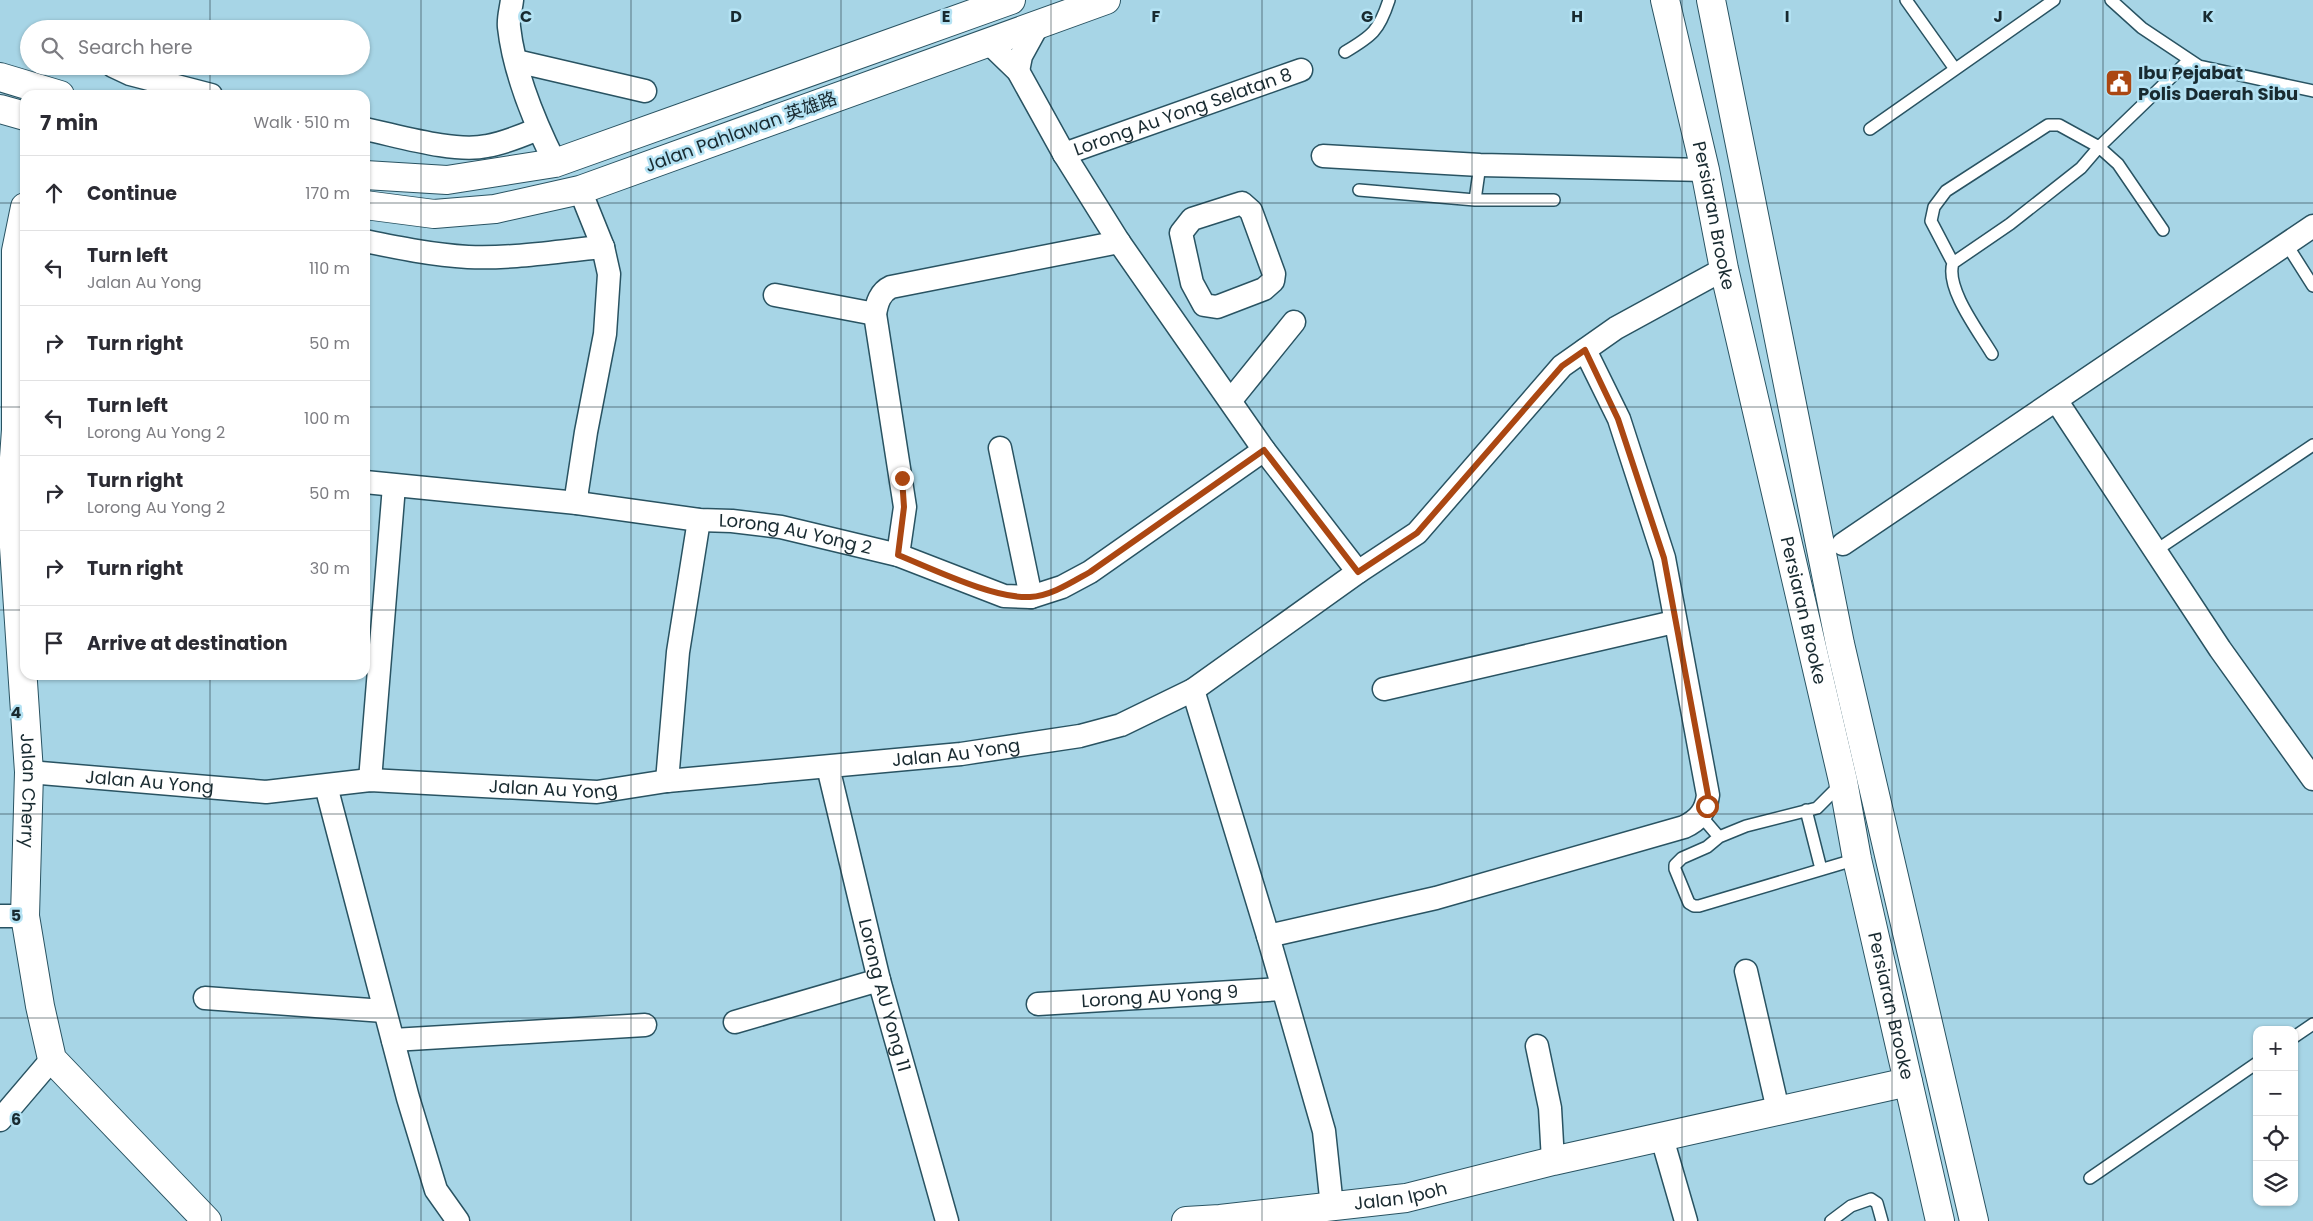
<!DOCTYPE html>
<html lang="en">
<head>
<meta charset="utf-8">
<style>
	:root { --surface:#fff; --page:#f7f7f7; --text:#2b2b33; --muted:#7c7c81; --line:#e1e1e2 }
	body { margin:0; font-family:Poppins,"Noto Sans SC",sans-serif; background:var(--page); color:var(--text) }
	.controls { position:absolute; right:15px; bottom:15px; display:grid; overflow:hidden; border-radius:10px; box-shadow:0 1px 4px #0004 }
	.controls button { width:45px; height:45px; display:grid; place-items:center; padding:0; border:0; border-bottom:1px solid var(--line); background:var(--surface); color:var(--text); font:25px sans-serif }
	.stop { position:absolute; width:15px; height:15px; margin:-11px; border:4px solid #ab4712; border-radius:50%; background:#fff }
	.stop.end { background:#ab4712; border-color:#fff; box-shadow:0 1px 5px #0008 }
	.list { margin:0; padding:0; list-style:none }
	h2 { display:flex; justify-content:space-between; align-items:center; height:65px; margin:0; padding:0 20px; font-size:21px }
	h2 small { font-size:16px; font-weight:400; color:var(--muted) }
	.list li { display:grid; grid-template-columns:32px 1fr auto; gap:15px; align-items:center; box-sizing:border-box; height:75px; padding:0 20px; border-top:1px solid var(--line) }
	.list b { display:block; font-size:19px; white-space:nowrap }
	.list p { margin:0; font-size:16px; white-space:nowrap; color:var(--muted) }
	.list em { font-size:16px; font-style:normal; color:var(--muted) }
	.icon { flex:none; width:28px; height:28px; fill:none; stroke:currentColor; stroke-width:2; stroke-linecap:round; stroke-linejoin:round }
	.map { position:relative; flex:none; width:2313px; height:1221px; overflow:hidden }
	.search { position:absolute; background:var(--surface); box-shadow:0 1px 4px #0004; left:20px; top:20px; width:350px; height:55px; display:flex; align-items:center; gap:12px; box-sizing:border-box; padding:0 18px; border-radius:28px; color:var(--muted); font-size:19px }
	.panel { position:absolute; background:var(--surface); box-shadow:0 1px 4px #0004; left:20px; top:90px; width:350px; height:590px; border-radius:15px }
	.map>svg:first-child { display:block }
	.lines { fill:none; stroke-linecap:round; stroke-linejoin:round }
	.service-casing { stroke:#295362; stroke-width:14 }
	.minor-casing { stroke:#295362; stroke-width:25 }
	.tertiary-casing { stroke:#295362; stroke-width:30 }
	.secondary-casing { stroke:#295362; stroke-width:30 }
	.primary-casing { stroke:#295362; stroke-width:30 }
	.service { stroke:#fff; stroke-width:11 }
	.minor { stroke:#fff; stroke-width:22 }
	.tertiary { stroke:#fff; stroke-width:28 }
	.secondary { stroke:#fff; stroke-width:28 }
	.primary { stroke:#fff; stroke-width:28 }
	.route { stroke:#ab4712; stroke-width:6 }
	.grid { fill:none; stroke:#182a30; stroke-width:1; stroke-opacity:0.55 }
	.labels { text-anchor:middle; stroke-width:5; stroke-linejoin:round; paint-order:stroke }
	.poi-label { font-size:18px; font-weight:bold; fill:#182a30; stroke:#b4e2f3; text-anchor:start }
	.street-label { font-size:18px; fill:#182a30; stroke:#b4e2f3 }
	.grid-label { font-size:16px; text-anchor:middle; font-weight:bold; fill:#182a30; stroke:#b4e2f3; stroke-width:5; stroke-linejoin:round; paint-order:stroke }
</style>
</head>
<body>
<div class="map">
<svg width="2313" height="1221" viewBox="0 0 2313 1221">
	<rect width="100%" height="100%" fill="#a7d5e6"/>
	<g class="lines">
		<g class="service-casing">
			<path id="service" d="M1906 0 1955 69
				M2111 0 2142 28 2199 66 2313 91
				M1345 52C1372 36 1379 31 1389 0
				M1870 129 2054 0
				M1359 190 1475 200H1554
				M1475 200 1480 165
				M2287 245 2313 286
				M1953 263 1931 221 1934 207 1946 191 2048 125H2059L2099 147 2118 164 2163 230
				M1992 354C1979 332 1945 288 1953 263L2010 224 2081 168 2099 147 2189 60
				M2155 551 2313 445
				M1842 783 1817 808 1746 826 1719 837 1707 847 1682 858 1675 865V869L1689 903 1694 906H1699L1857 859
				M1806 810 1821 869
				M1701 816 1719 837
				M2294 1037 2313 1024
				M2090 1178 2257 1063
				M1831 1221 1851 1206 1871 1199 1877 1203 1882 1221"/>
		</g>
		<g class="minor-casing">
			<g id="minor">
				<path d="M512 0C511 9 508 18 509 27 514 72 535 123 555 163"/>
				<path d="M988 42 1018 71 1064 154 1119 242 1264 450 1358 572"/>
				<path d="M516 61 645 91"/>
				<path d="M113 66 130 74 211 95"/>
				<path d="M1018 71 1021 56 1038 25"/>
				<path d="M365 129C399 136 454 153 487 146 505 143 521 136 538 129"/>
				<path id="s1" d="M1064 154 1301 70"/>
				<path d="M1323 156 1480 165 1705 170"/>
				<path d="M1242 203 1251 211 1274 274 1273 281 1264 289 1217 307 1204 305 1192 283 1181 233 1192 219Z"/>
				<path d="M365 241C399 248 433 255 468 257 513 259 558 251 603 247"/>
				<path d="M775 295 875 314"/>
				<path d="M1231 400 1294 322"/>
				<path d="M2056 400 2220 649 2313 779"/>
				<path d="M1000 448 1031 597"/>
				<path id="s2" d="M365 482 577 503 699 520 732 521 781 527 898 555 1004 596 1031 597 1062 587 1090 572 1264 450"/>
				<path d="M577 503V491L586 432 605 334 609 274 603 247 580 190"/>
				<path d="M1843 544 2313 226"/>
				<path d="M898 555 905 507 875 314C877 303 880 292 891 287L1119 242"/>
				<path d="M1384 689 1674 622"/>
				<path d="M1193 690 1268 936 1324 1131 1332 1207"/>
				<path id="s3" d="M828 767 879 980 947 1221"/>
				<path id="s4" d="M29 772 266 792 370 780 597 792 667 781 961 754 1080 736 1121 725 1193 690 1358 572 1417 533 1562 366 1616 328 1724 269"/>
				<path d="M370 780 394 486"/>
				<path d="M667 781 678 652 699 520"/>
				<path d="M326 786 408 1098 436 1190 458 1221"/>
				<path d="M0 916H25"/>
				<path d="M1268 936 1436 898 1684 827C1699 820 1706 811 1708 795L1664 558 1619 419 1585 350"/>
				<path d="M1746 971 1778 1110"/>
				<path d="M205 998 384 1011"/>
				<path id="s5" d="M1038 1004 1282 989"/>
				<path d="M735 1022 879 980"/>
				<path d="M393 1040 645 1025"/>
				<path d="M1537 1046 1550 1108 1553 1161"/>
				<path d="M0 1120 52 1059"/>
				<path d="M1662 1138 1686 1221"/>
			</g>
		</g>
		<g class="tertiary-casing">
			<g id="tertiary">
				<path id="s6" d="M25 207 16 251V430L12 486 13 532 29 772 25 916 40 1006 52 1059 207 1221"/>
				<path id="s7" d="M1186 1221 1220 1219 1406 1198 1553 1161 1908 1082"/>
			</g>
		</g>
		<g class="secondary-casing">
			<path id="secondary" d="M0 77 60 95
				M0 109 25 116
				M365 175 447 180 555 163 1011 0
				M365 205 434 214 495 209 580 190 1106 0"/>
		</g>
		<g class="primary-casing">
			<g id="primary">
				<path id="s8" d="M1665 0 1705 170 1724 269 1843 781 1857 859 1940 1221"/>
				<path d="M1711 0 1840 644 1974 1221"/>
			</g>
		</g>
		<use href="#service" class="service"/>
		<use href="#minor" class="minor"/>
		<use href="#tertiary" class="tertiary"/>
		<use href="#secondary" class="secondary"/>
		<use href="#primary" class="primary"/>
	</g>
	<g class="lines">
		<path class="route" d="M902 478 904 507 898 555C933 569 994 599 1030 597 1051 596 1072 582 1090 572L1264 450 1358 572 1417 533 1562 366 1585 350 1618 419 1664 558 1708 795 1707 806"/>
	</g>
	<path class="grid" d="M210 0V29M421 0V1221M631 0V1221M841 0V1221M1051 0V1221M1262 0V1221M1472 0V1221M1682 0V1221M1892 0V1221M2103 0V1221M210 66V95M0 203H25M365 203H2313M0 407H25M365 407H2313M0 610H25M365 610H2313M210 675V1221M0 814H2313M0 1018H2313"/>
	<defs>
		<g id="civic-square" transform="scale(1.4375)"><rect x="-9" y="-9" width="18" height="18" rx="4" fill="#ab4712" stroke="#b4e2f3"/><path d="M-.6-6.5H3V-4.5H.6V-3L4-1V1h2V6H-6V1h2V-1L-.6-3ZM-1.2 2.5V6h2.4V2.5Z" fill="#fff"/></g>
	</defs>
	<g fill-rule="evenodd">
		<use href="#civic-square" x="2119" y="83"/>
	</g>
	<g class="labels">
		<g class="poi-label">
			<text x="2138" y="79">Ibu Pejabat<tspan x="2138" dy="21">Polis Daerah Sibu</tspan></text>
		</g>
		<g class="street-label">
			<text dy="6" stroke="none"><textPath href="#s1" startOffset="126">Lorong Au Yong Selatan 8</textPath></text>
			<text transform="translate(741 132) rotate(-20)" y="6">Jalan Pahlawan 英雄路</text>
			<text dy="6" stroke="none"><textPath href="#s8" startOffset="221">Persiaran Brooke</textPath></text>
			<text dy="6" stroke="none"><textPath href="#s2" startOffset="434">Lorong Au Yong 2</textPath></text>
			<text dy="6" stroke="none"><textPath href="#s8" startOffset="626">Persiaran Brooke</textPath></text>
			<text dy="6" stroke="none"><textPath href="#s4" startOffset="931">Jalan Au Yong</textPath></text>
			<text dy="6" stroke="none"><textPath href="#s4" startOffset="121">Jalan Au Yong</textPath></text>
			<text dy="6" stroke="none"><textPath href="#s4" startOffset="526">Jalan Au Yong</textPath></text>
			<text dy="6" stroke="none"><textPath href="#s6" startOffset="585">Jalan Cherry</textPath></text>
			<text dy="6" stroke="none"><textPath href="#s3" startOffset="235">Lorong AU Yong 11</textPath></text>
			<text dy="6" stroke="none"><textPath href="#s5" startOffset="122">Lorong AU Yong 9</textPath></text>
			<text dy="6" stroke="none"><textPath href="#s8" startOffset="1031">Persiaran Brooke</textPath></text>
			<text dy="6" stroke="none"><textPath href="#s7" startOffset="216">Jalan Ipoh</textPath></text>
		</g>
	</g>
	<g class="grid-label">
		<text x="526" y="22">C</text>
		<text x="736" y="22">D</text>
		<text x="946" y="22">E</text>
		<text x="1156" y="22">F</text>
		<text x="1367" y="22">G</text>
		<text x="1577" y="22">H</text>
		<text x="1787" y="22">I</text>
		<text x="1998" y="22">J</text>
		<text x="2208" y="22">K</text>
		<text x="16" y="718">4</text>
		<text x="16" y="921">5</text>
		<text x="16" y="1125">6</text>
	</g>
</svg>
<div class="controls">
<button>+</button>
<button>−</button>
<button><svg class="icon" aria-label="locate" viewBox="0 0 24 24"><circle cx="12" cy="12" r="6"/><path d="M12 2v4M12 18v4M2 12h4M18 12h4"/></svg></button>
<button><svg class="icon" aria-label="layers" viewBox="0 0 24 24"><path d="M12 4l9 5-9 5-9-5zM3 14l9 5 9-5"/></svg></button>
</div>
<div class="stop" style="left:1707px;top:806px"></div>
<div class="stop end" style="left:902px;top:478px"></div>
<div class="search"><svg class="icon" aria-label="search" viewBox="0 0 24 24"><circle cx="10" cy="10" r="6"/><path d="M15 15l6 6"/></svg>Search here</div>
<section class="panel">
<h2>7 min<small>Walk · 510 m</small></h2>
<ul class="list">
<li><svg class="icon" aria-label="ahead" viewBox="0 0 24 24"><path d="M12 20V5M6 11l6-6 6 6"/></svg><div><b>Continue</b></div><em>170 m</em></li>
<li><svg class="icon" aria-label="left" viewBox="0 0 24 24"><path d="M17 20v-9H6M10 6l-5 5 5 5"/></svg><div><b>Turn left</b><p>Jalan Au Yong</p></div><em>110 m</em></li>
<li><svg class="icon" aria-label="right" viewBox="0 0 24 24"><path d="M7 20v-9h11M14 6l5 5-5 5"/></svg><div><b>Turn right</b></div><em>50 m</em></li>
<li><svg class="icon" aria-label="left" viewBox="0 0 24 24"><path d="M17 20v-9H6M10 6l-5 5 5 5"/></svg><div><b>Turn left</b><p>Lorong Au Yong 2</p></div><em>100 m</em></li>
<li><svg class="icon" aria-label="right" viewBox="0 0 24 24"><path d="M7 20v-9h11M14 6l5 5-5 5"/></svg><div><b>Turn right</b><p>Lorong Au Yong 2</p></div><em>50 m</em></li>
<li><svg class="icon" aria-label="right" viewBox="0 0 24 24"><path d="M7 20v-9h11M14 6l5 5-5 5"/></svg><div><b>Turn right</b></div><em>30 m</em></li>
<li><svg class="icon" aria-label="arrive" viewBox="0 0 24 24"><path d="M6 21V4h12l-3 4 3 4H6"/></svg><div><b>Arrive at destination</b></div></li>
</ul>
</section>
</div>
</body>
</html>
